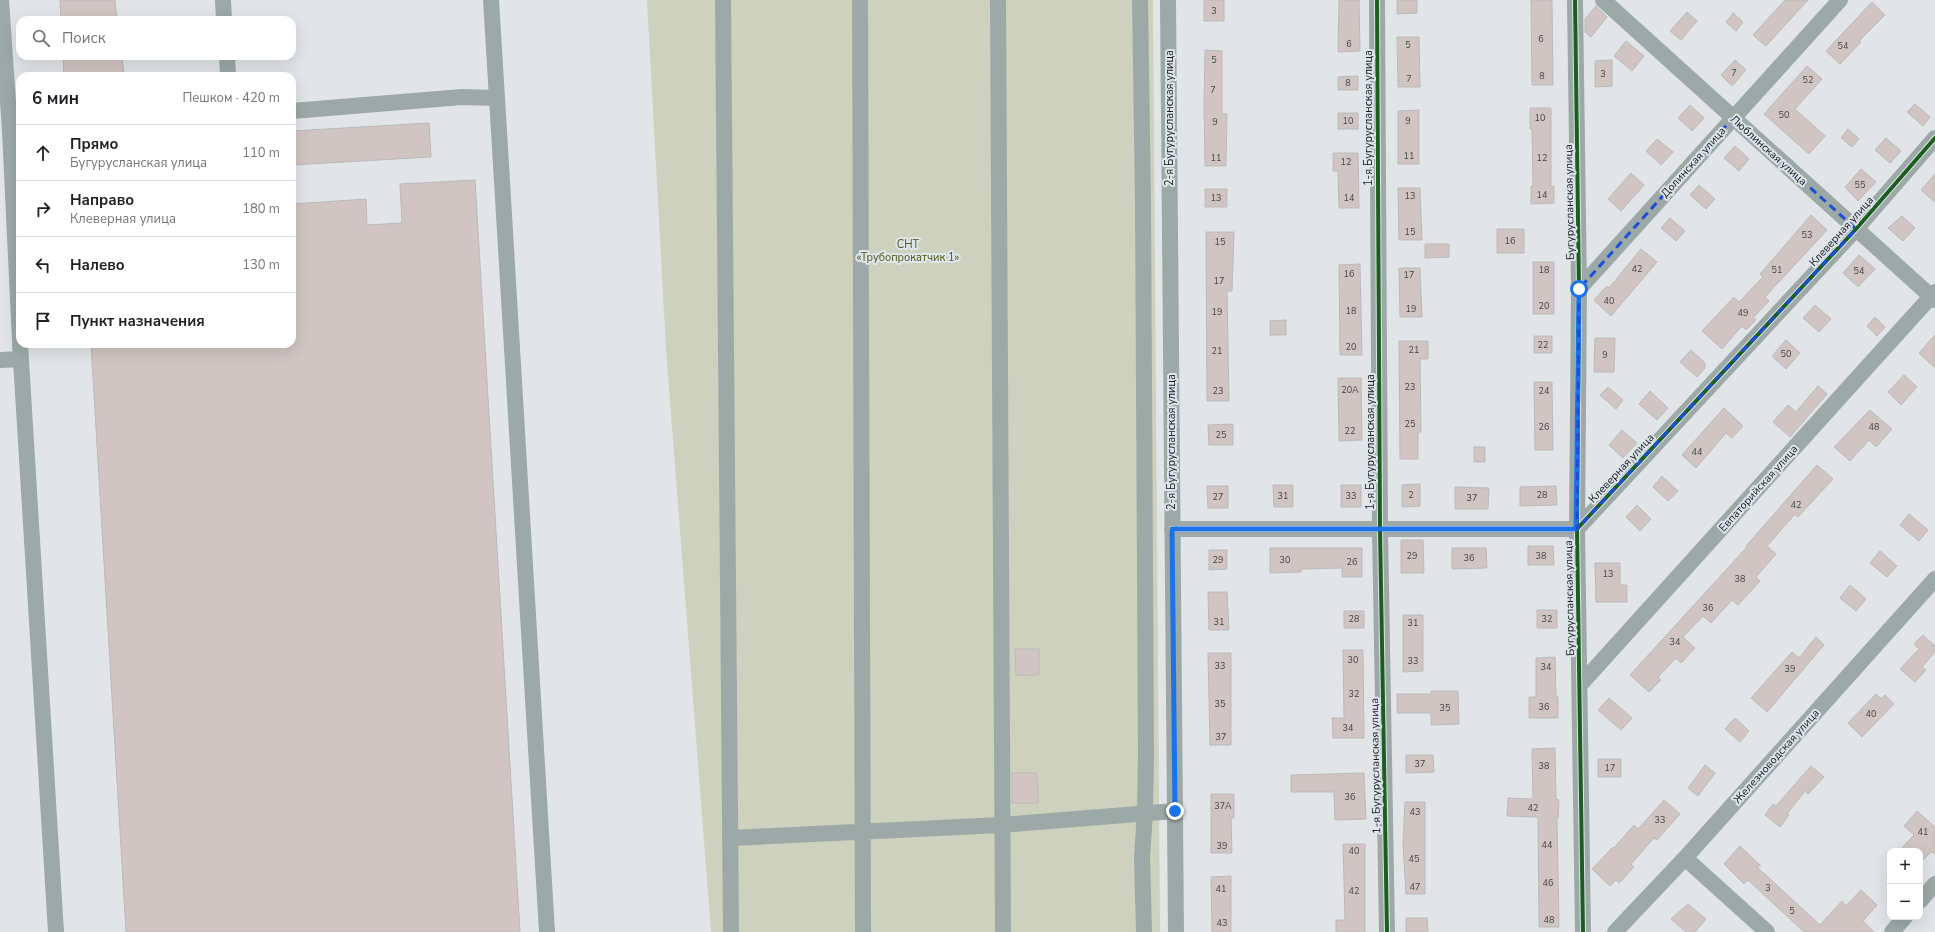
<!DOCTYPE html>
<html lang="ru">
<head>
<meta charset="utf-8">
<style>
	:root { --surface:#fff; --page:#f6f6f6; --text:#202124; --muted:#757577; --line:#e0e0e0 }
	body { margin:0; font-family:"Nunito Sans",sans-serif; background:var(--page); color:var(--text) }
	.controls { position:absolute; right:12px; bottom:12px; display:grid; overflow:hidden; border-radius:8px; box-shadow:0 4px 16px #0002 }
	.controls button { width:36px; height:36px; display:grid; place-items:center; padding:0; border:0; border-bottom:1px solid var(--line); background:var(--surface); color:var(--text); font:20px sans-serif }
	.stop { position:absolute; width:12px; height:12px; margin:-9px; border:3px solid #1a73e8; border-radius:50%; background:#fff }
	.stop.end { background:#1a73e8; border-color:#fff; box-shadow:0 1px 4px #0008 }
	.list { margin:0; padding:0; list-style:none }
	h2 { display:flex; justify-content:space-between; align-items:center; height:52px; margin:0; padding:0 16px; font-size:17px }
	h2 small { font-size:13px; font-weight:400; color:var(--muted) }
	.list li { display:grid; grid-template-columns:26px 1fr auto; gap:12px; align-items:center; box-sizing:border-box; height:56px; padding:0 16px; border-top:1px solid var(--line) }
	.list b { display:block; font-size:15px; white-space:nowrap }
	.list p { margin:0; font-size:13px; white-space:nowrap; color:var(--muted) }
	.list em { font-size:13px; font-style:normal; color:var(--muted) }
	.icon { flex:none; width:22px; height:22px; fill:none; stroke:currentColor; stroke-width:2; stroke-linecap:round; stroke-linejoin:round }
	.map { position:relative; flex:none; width:1935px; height:932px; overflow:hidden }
	.search { position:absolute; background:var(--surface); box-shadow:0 4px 16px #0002; left:16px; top:16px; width:280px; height:44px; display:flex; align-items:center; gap:10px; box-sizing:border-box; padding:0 14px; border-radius:12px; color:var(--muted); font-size:15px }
	.panel { position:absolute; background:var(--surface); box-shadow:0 4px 16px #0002; left:16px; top:72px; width:280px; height:276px; border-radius:12px }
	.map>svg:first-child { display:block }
	.green { fill:#cdd1be }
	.building { fill:#d0c5c3; stroke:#bababa }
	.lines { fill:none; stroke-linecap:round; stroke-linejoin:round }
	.minor { stroke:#9ca9a7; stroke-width:16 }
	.cycleway-casing { stroke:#dee5ec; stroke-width:6 }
	.cycleway { stroke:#1b5e20; stroke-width:4 }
	.route { stroke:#1a73e8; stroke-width:5 }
	.marked { fill:none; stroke:#1d4ed8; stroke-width:3; stroke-dasharray:8 5; stroke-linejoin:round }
	.labels { text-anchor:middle; stroke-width:4; stroke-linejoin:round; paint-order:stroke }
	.number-label { font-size:9px; fill:#444344 }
	.street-label { font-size:11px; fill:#15181a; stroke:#dee5ec }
	.park-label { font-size:11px; fill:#4f560f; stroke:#dee5ec }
</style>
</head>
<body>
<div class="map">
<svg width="1935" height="932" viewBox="0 0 1935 932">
	<rect width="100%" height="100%" fill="#e2e5e8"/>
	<path class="green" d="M647 0H1153L1160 932H711L666 349Z"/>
	<path class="building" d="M60 0H115L117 20H61Z
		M1204 0H1224V21H1204Z
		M1339 0H1359L1360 51 1338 52Z
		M1397 0H1417V13L1397 14Z
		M1531 0H1552L1553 85H1532Z
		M1785 0H1808L1766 46 1753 35Z
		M1872 2 1885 15 1859 41 1861 42 1840 64 1826 51Z
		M1596 6 1607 17 1591 37 1585 32V19Z
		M1687 12 1697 21 1681 40 1670 31Z
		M1733 13 1743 22 1736 31 1726 22Z
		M1397 37H1419L1420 87H1398Z
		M1626 41 1644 56 1632 71 1614 56Z
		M1205 50 1222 51V114H1227L1226 166H1205L1204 105Z
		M63 56H122L124 76H64Z
		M1612 60V86L1595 87V61Z
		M1735 60 1746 70 1732 86 1721 75Z
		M1807 66 1822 79 1795 109 1825 136 1809 154 1764 114Z
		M1358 76V90H1338V77Z
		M1915 104 1930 117 1923 126 1907 112Z
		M1690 105 1704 118 1692 131 1678 118Z
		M1530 108H1551V186H1554V203L1531 204V186H1533L1532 129H1530Z
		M1419 110V164H1398V111Z
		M1338 113H1358V129H1338Z
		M429 123 431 157 292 165V131Z
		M1848 129 1859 139 1852 147 1841 138Z
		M1886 138 1901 151 1890 163 1875 150Z
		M1657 139 1673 152 1661 165 1646 151Z
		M1735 146 1749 159 1739 171 1724 158Z
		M1333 153H1358L1359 208H1339L1338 171H1333Z
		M1861 169 1876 182 1858 201 1845 187Z
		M1631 173 1644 185 1621 211 1608 199Z
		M1935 174V202L1921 190Z
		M475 180 520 932H126L91 344H292V204L366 199 367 225 402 223 400 184Z
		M1699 185 1715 199 1706 209 1690 195Z
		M1398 188H1420L1422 240H1399Z
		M1205 189H1227V207H1205Z
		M1811 215 1827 230 1765 297 1769 301 1753 318 1756 320 1746 330 1742 326 1722 349 1702 331 1734 297 1739 302 1763 277 1760 274Z
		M1902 216 1915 228 1903 241 1888 228Z
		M1670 218 1685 231 1676 241 1661 228Z
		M1497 229H1524V253H1497Z
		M1206 232H1234L1232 291H1227L1229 401H1207Z
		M1425 244H1449V257L1425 258Z
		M1641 249 1657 262 1611 316 1594 300 1607 286 1609 288Z
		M1859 255 1875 269 1858 287 1843 273Z
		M1533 262H1554V314H1533Z
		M1360 264 1362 355H1340L1339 265Z
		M1399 268H1420L1422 317H1400Z
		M1815 305 1831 319 1819 332 1803 318Z
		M1875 317 1885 327 1877 336 1867 326Z
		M1286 320V335H1270V321Z
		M1935 335V368L1919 353Z
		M1534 336H1552V353H1534Z
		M1595 338H1615L1614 372H1594Z
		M1786 340 1800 353 1786 369 1772 356Z
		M1399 341H1428V359H1420L1421 432H1418V459H1400Z
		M1691 350 1705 363V368L1697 377 1680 362Z
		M1904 375 1917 387 1901 405 1888 392Z
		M1338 378H1361L1362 440 1339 441Z
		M1534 382H1552L1553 450H1535Z
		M1818 386 1827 394 1790 437 1773 422 1788 405 1796 412Z
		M1608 387 1623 400 1616 409 1600 395Z
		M1650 391 1668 408 1657 420 1639 404Z
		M1724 408 1743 426 1732 438 1726 433 1696 468 1682 455Z
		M1870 410 1892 429 1876 447 1869 440 1850 461 1834 447Z
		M1233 424V445H1209L1208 425Z
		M1622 430 1637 443 1623 458 1609 445Z
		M1474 447H1485V462H1474Z
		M1817 465 1833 479 1798 517 1795 514 1767 546 1776 554 1756 577 1760 581 1738 605 1732 600 1711 623 1703 616 1683 637 1695 648 1681 663 1676 658 1658 677 1661 680 1649 692 1630 675 1747 547 1746 546Z
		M1662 476 1678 491 1668 501 1653 487Z
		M1420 484V506L1402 507V485Z
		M1273 485H1293V507H1274Z
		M1341 485H1361V507H1341Z
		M1207 486H1228V508H1208Z
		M1556 486 1557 505 1520 506V487Z
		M1455 487 1489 488 1488 509H1455Z
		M1637 505 1651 519 1640 531 1626 517Z
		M1909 514 1928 530 1919 541 1900 525Z
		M1401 540H1423L1424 573H1401Z
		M1528 546H1553L1554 565H1528Z
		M1270 548H1362V577H1342V568L1301 569V572L1270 573Z
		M1452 548H1486L1487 568 1452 569Z
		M1209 550H1227V569L1209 570Z
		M1880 551 1897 566 1887 577 1870 563Z
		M1595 563H1620V585H1627V602H1596Z
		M1850 585 1866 599 1856 611 1840 598Z
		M1208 592H1227L1229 630H1209Z
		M1537 610H1557V628H1537Z
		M1344 611H1364V628H1344Z
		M1403 615H1423V671L1403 672Z
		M1923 635 1935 646V652L1922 667 1926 670 1915 682 1900 669 1919 649 1914 644Z
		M1816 637 1824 645 1767 712 1751 698 1792 652 1799 658Z
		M1015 649H1039V675H1016Z
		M1343 650H1363L1364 738H1333L1332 718H1344Z
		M1208 653H1231V745H1210Z
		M1555 657 1556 697H1558V718H1529V697H1536V658Z
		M1431 691H1458L1459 724 1431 725V713H1397V694H1431Z
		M1876 694 1882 699 1885 695 1894 704 1862 737 1848 723Z
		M1609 698 1632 718 1621 730 1598 710Z
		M1735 718 1749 731 1740 742 1725 729Z
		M1555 748 1556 799 1559 800 1558 818H1557L1559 927H1539L1538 817 1507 816 1508 798 1533 799 1532 749Z
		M1406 755H1433L1434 772 1406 773Z
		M1598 759H1621V777H1598Z
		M1705 765 1715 773 1698 796 1688 788Z
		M1811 766 1824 777 1808 794 1805 791 1787 814 1789 815 1780 827 1765 815 1773 804 1776 806Z
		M1012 773H1037L1038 803H1012Z
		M1364 773 1366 819 1335 820 1334 792H1291V775Z
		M1211 794H1234V818H1231L1232 853H1211Z
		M1664 800 1680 814 1657 840 1654 838 1631 864 1634 867 1619 883 1616 880 1610 886 1592 869 1613 847 1614 848 1634 825 1638 829Z
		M1405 802H1425V894H1406L1403 844Z
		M1917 811 1935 827V854L1931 852 1920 863V851H1899L1914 835 1904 826Z
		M1343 844H1365V932H1336V920H1345Z
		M1740 846 1761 866H1756L1820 925 1842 901 1846 906 1861 890 1877 905 1863 921 1874 932H1804L1748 880 1744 884 1724 864Z
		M1231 876V932H1212L1211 877Z
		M1688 904 1706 919 1695 932H1686L1671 919Z
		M1406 918H1427L1428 932H1406Z"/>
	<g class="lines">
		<path class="minor" d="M1 0 10 131
			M223 0 224 20
			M491 0 497 98
			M723 0 731 932
			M860 0 863 932
			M998 0 1003 932
			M1140 0 1143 202 1146 755 1145 813 1142 857 1144 932
			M1168 0 1176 932
			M1377 0 1380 529 1387 932
			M1575 0 1579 289 1577 529 1583 932
			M1603 0 1935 300
			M227 56 228 76
			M292 111 462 97 497 98 547 932
			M20 130 10 131 20 341
			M1579 289 1840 0
			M20 344 56 932
			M0 360 21 359
			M1172 529H1577L1856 229 1935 138
			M1580 685 1935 292
			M730 838 1001 825 1175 811
			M1685 858 1767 932
			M1920 901 1935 884
			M1615 932 1685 858 1935 579
			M1892 932 1905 917"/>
		<g class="cycleway-casing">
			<path id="cycleway" d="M1377 0 1380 529 1387 932
				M1575 0 1579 289 1577 529 1583 932
				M1172 529H1577L1856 229 1935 138"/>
		</g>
		<use href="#cycleway" class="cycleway"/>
	</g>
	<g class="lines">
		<path class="route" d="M1175 811 1172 529H1576L1579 289"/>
	</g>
	<path class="marked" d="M1733 118 1856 229 1577 529 1579 289Z"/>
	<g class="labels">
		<g class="number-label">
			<text x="1214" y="14">3</text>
			<text x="1541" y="42">6</text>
			<text x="1349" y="47">6</text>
			<text x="1408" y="48">5</text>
			<text x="1843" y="49">54</text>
			<text x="1214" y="63">5</text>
			<text x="1734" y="76">7</text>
			<text x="1603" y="77">3</text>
			<text x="1542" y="79">8</text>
			<text x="1409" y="82">7</text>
			<text x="1808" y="83">52</text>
			<text x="1348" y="86">8</text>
			<text x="1213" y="93">7</text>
			<text x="1784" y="118">50</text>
			<text x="1540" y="121">10</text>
			<text x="1348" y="124">10</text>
			<text x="1408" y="124">9</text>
			<text x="1215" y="125">9</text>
			<text x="1409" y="159">11</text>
			<text x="1216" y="161">11</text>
			<text x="1542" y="161">12</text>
			<text x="1346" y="165">12</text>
			<text x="1860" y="188">55</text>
			<text x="1542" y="198">14</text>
			<text x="1410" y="199">13</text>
			<text x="1216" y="201">13</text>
			<text x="1349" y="201">14</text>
			<text x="1410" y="235">15</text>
			<text x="1807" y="238">53</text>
			<text x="1510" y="244">16</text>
			<text x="1220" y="245">15</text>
			<text x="1637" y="272">42</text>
			<text x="1544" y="273">18</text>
			<text x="1777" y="273">51</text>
			<text x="1859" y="274">54</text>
			<text x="1349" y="277">16</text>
			<text x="1409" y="278">17</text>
			<text x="1219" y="284">17</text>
			<text x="1609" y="304">40</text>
			<text x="1544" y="309">20</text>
			<text x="1411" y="312">19</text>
			<text x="1351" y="314">18</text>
			<text x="1217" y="315">19</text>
			<text x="1743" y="316">49</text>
			<text x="1543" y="348">22</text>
			<text x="1351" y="350">20</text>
			<text x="1414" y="353">21</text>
			<text x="1217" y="354">21</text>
			<text x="1786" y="357">50</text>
			<text x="1605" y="358">9</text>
			<text x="1410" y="390">23</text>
			<text x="1350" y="393">20А</text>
			<text x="1218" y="394">23</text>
			<text x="1544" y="394">24</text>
			<text x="1410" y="427">25</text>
			<text x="1544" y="430">26</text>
			<text x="1874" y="430">48</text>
			<text x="1350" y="434">22</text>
			<text x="1221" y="438">25</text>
			<text x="1697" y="455">44</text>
			<text x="1411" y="498">2</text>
			<text x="1542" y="498">28</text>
			<text x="1283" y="499">31</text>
			<text x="1351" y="499">33</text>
			<text x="1218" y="500">27</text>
			<text x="1472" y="501">37</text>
			<text x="1796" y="508">42</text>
			<text x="1412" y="559">29</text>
			<text x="1541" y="559">38</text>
			<text x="1469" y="561">36</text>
			<text x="1218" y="563">29</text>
			<text x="1285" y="563">30</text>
			<text x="1352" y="565">26</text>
			<text x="1608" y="577">13</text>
			<text x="1740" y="582">38</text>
			<text x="1708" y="611">36</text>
			<text x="1354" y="622">28</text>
			<text x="1547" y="622">32</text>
			<text x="1219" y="625">31</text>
			<text x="1413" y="626">31</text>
			<text x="1675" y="645">34</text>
			<text x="1353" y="663">30</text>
			<text x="1413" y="664">33</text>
			<text x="1220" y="669">33</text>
			<text x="1546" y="670">34</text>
			<text x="1790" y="672">39</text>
			<text x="1354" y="697">32</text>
			<text x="1220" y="707">35</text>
			<text x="1544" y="710">36</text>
			<text x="1445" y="711">35</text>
			<text x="1871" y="717">40</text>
			<text x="1348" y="731">34</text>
			<text x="1221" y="740">37</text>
			<text x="1420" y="767">37</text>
			<text x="1544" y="769">38</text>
			<text x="1610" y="771">17</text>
			<text x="1350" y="800">36</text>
			<text x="1223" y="809">37А</text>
			<text x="1533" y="811">42</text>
			<text x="1415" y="815">43</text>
			<text x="1660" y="823">33</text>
			<text x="1923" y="835">41</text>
			<text x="1547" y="848">44</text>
			<text x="1222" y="849">39</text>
			<text x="1354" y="854">40</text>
			<text x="1414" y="862">45</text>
			<text x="1548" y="886">46</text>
			<text x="1415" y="890">47</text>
			<text x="1768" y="891">3</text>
			<text x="1221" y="892">41</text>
			<text x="1354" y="894">42</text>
			<text x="1792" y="914">5</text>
			<text x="1549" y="923">48</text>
			<text x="1222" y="926">43</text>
		</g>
		<g class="street-label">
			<text transform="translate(1169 118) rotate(-90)" y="4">2-я Бугурусланская улица</text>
			<text transform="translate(1368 118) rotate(-90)" y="4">1-я Бугурусланская улица</text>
			<text transform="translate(1769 150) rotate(42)" y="4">Люблинская улица</text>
			<text transform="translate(1693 162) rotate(-48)" y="4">Долинская улица</text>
			<text transform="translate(1569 202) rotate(-91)" y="4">Бугурусланская улица</text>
			<text transform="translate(1841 231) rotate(-48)" y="4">Клеверная улица</text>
			<text transform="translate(1171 442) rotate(-90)" y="4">2-я Бугурусланская улица</text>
			<text transform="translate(1370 442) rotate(-90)" y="4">1-я Бугурусланская улица</text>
			<text transform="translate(1621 468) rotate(-47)" y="4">Клеверная улица</text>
			<text transform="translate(1758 488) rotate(-48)" y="4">Евпаторийская улица</text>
			<text transform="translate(1569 598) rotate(-91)" y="4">Бугурусланская улица</text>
			<text transform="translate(1776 756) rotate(-48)" y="4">Железноводская улица</text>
			<text transform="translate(1375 766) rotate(-91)" y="4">1-я Бугурусланская улица</text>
		</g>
		<g class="park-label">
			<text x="908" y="248">СНТ<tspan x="908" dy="13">«Трубопрокатчик 1»</tspan></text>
		</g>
	</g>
</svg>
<div class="controls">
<button>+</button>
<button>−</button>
</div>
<div class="stop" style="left:1579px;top:289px"></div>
<div class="stop end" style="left:1175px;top:811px"></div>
<div class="search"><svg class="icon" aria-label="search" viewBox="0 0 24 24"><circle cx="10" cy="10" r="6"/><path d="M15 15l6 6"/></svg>Поиск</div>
<section class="panel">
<h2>6 мин<small>Пешком · 420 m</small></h2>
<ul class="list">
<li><svg class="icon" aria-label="ahead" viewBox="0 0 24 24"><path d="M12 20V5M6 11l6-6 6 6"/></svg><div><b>Прямо</b><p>Бугурусланская улица</p></div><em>110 m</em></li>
<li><svg class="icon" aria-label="right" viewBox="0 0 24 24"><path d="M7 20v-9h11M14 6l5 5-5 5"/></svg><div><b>Направо</b><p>Клеверная улица</p></div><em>180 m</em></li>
<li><svg class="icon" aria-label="left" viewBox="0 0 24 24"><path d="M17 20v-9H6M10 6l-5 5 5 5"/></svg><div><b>Налево</b></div><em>130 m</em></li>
<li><svg class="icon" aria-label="arrive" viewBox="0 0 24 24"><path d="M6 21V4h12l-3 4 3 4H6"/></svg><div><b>Пункт назначения</b></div></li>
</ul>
</section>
</div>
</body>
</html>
